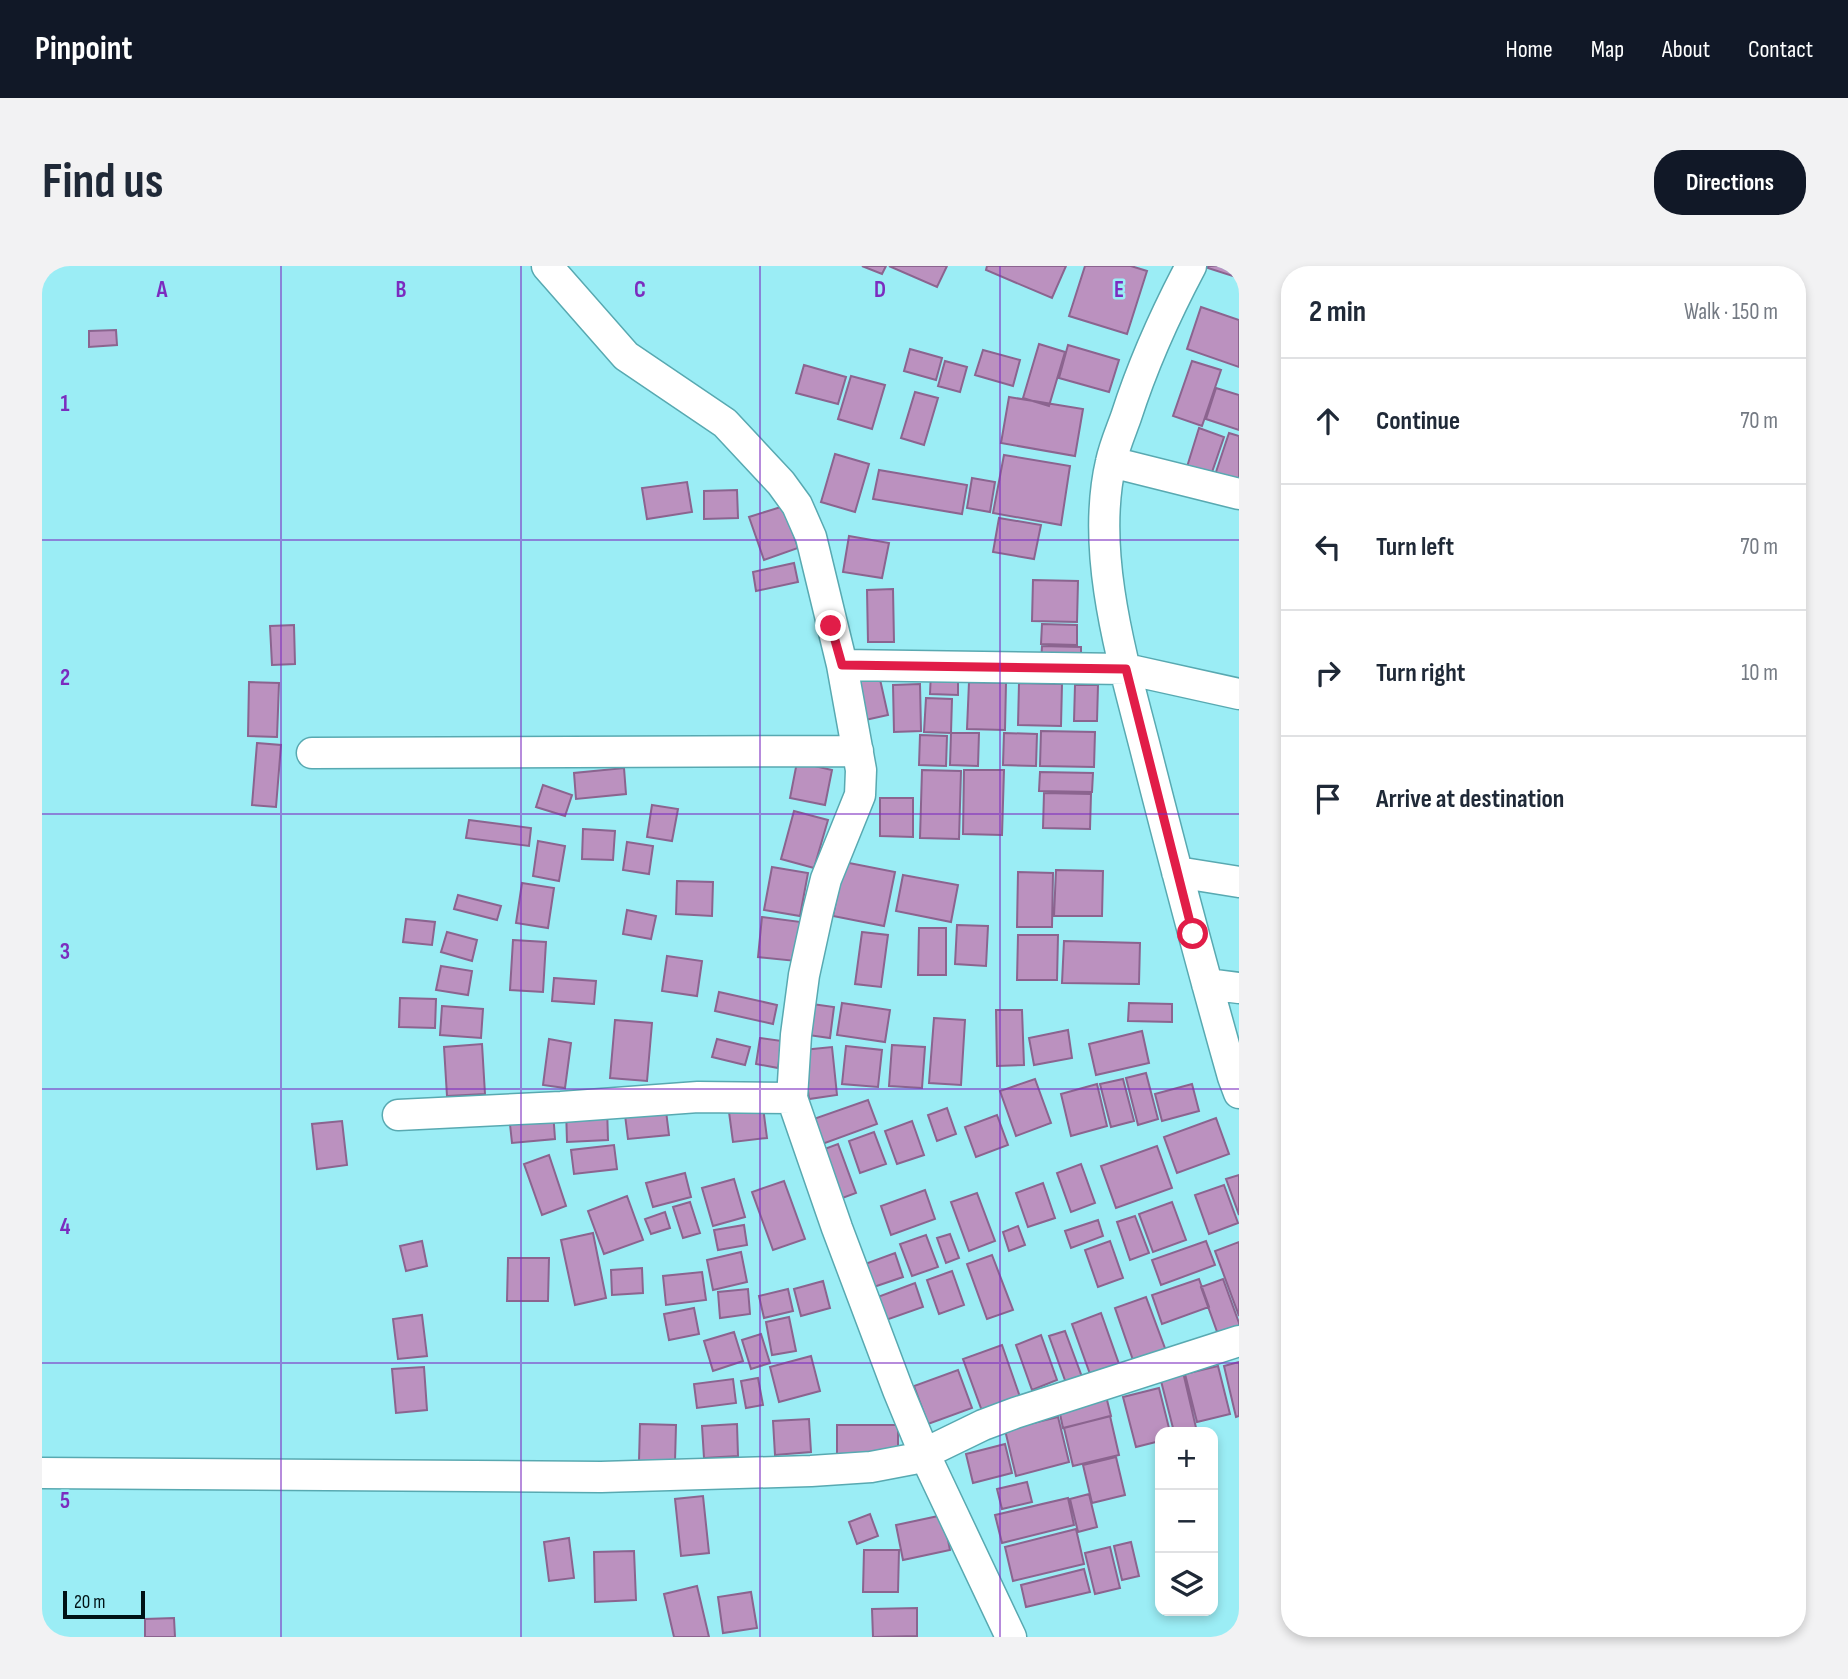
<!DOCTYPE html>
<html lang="en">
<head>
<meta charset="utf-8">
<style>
	:root { --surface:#fff; --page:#f2f2f3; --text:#1f2937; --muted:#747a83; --line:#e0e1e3; --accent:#111827 }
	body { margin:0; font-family:"Sofia Sans Condensed",sans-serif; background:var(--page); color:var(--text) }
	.controls { position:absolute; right:21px; bottom:21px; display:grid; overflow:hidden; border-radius:14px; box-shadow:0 4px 10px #0003 }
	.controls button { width:63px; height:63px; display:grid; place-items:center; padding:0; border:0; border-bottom:2px solid var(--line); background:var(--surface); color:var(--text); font:35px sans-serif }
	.scale { position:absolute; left:21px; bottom:18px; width:82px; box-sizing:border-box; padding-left:7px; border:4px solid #001215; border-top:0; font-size:19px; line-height:24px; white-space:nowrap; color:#001215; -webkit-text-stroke:5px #9bedf5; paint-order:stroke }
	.stop { position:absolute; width:21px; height:21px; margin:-16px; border:5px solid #e11d48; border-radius:50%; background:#fff }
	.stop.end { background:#e11d48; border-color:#fff; box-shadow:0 2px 7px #0008 }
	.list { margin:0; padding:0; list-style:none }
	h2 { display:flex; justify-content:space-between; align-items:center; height:91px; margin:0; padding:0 28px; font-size:30px }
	h2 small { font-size:23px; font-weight:400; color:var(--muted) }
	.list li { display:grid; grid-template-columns:46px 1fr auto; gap:21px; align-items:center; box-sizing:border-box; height:126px; padding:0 28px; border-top:2px solid var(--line) }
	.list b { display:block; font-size:26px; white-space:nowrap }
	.list em { font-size:23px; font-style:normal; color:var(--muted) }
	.icon { flex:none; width:38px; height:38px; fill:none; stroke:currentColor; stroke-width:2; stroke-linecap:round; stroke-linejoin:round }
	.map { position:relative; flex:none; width:1197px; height:1371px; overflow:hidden; border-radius:28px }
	header { display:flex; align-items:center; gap:42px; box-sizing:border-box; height:98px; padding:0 35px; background:var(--accent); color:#fff }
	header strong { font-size:33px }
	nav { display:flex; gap:38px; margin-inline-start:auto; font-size:24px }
	.intro { display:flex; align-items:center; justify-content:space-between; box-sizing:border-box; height:168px; padding:0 42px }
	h1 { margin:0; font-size:49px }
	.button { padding:18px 32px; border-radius:28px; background:var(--accent); color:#fff; font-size:24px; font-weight:700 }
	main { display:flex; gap:42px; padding:0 42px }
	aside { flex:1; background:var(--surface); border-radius:28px; box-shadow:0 4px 10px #0003 }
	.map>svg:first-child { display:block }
	.building { fill:#bb91bf; stroke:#8b648f; stroke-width:2 }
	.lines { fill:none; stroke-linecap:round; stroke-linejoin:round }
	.minor-casing { stroke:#58a9b1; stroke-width:33 }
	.minor { stroke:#fff; stroke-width:30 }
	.route { stroke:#e11d48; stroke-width:9 }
	.grid { fill:none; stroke:#7b2cbf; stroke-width:2; stroke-opacity:0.55 }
	.grid-label { font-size:23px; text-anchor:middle; font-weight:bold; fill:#7b2cbf; stroke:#9bedf5; stroke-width:5; stroke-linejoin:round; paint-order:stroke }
</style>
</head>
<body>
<header>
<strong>Pinpoint</strong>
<nav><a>Home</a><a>Map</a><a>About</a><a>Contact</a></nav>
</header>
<div class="intro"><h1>Find us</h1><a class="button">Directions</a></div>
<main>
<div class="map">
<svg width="1197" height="1371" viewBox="0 0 1197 1371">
	<rect width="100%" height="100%" fill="#9bedf5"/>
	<path class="building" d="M820 0H844L840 8Z
		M847 0H905L895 21Z
		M945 0H1024L1010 32 944 4Z
		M1043 0H1089L1105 5 1085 68 1027 50Z
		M1166 0H1197V12L1166 2Z
		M1159 41 1197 54V101L1145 83Z
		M74 64 75 79 47 81V65Z
		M997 78 1023 86 1007 140 981 132Z
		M1026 79 1077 94 1067 126 1017 112Z
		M868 83 900 92 894 114 862 105Z
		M941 84 978 94 971 120 933 109Z
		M903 95 925 101 918 126 896 120Z
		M1150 95 1179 104 1160 160 1131 150Z
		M762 99 804 111 796 138 754 127Z
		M809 110 843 119 830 163 796 153Z
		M1174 122 1197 129V164L1164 153Z
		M873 126 896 132 882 179 859 172Z
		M967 131 1041 143 1033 190 959 177Z
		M1157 162 1182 171 1168 212 1144 204Z
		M1187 167 1197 170V212L1193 222 1171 215Z
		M793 188 827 198 813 246 779 236Z
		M962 189 1028 200 1019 259 951 247Z
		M837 204 925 219 920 248 831 233Z
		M930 212 953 216 948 246 925 242Z
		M645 216 650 246 605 253 600 222Z
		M695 224 696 252 662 253V225Z
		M742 240 756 282 722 294 707 251Z
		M957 252 999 259 992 293 951 286Z
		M807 270 847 277 840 312 801 306Z
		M752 297 756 316 714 325 711 306Z
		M991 314 1036 315 1035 356 990 355Z
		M851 323 852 376H826L825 324Z
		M1000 358 1035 359V379L999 378Z
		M252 359 253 398 230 399 228 360Z
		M1000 380 1039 381V398L999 397Z
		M835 400 846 449 814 456 804 406Z
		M889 405 916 406V429L888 428Z
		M207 416 237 417 235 471 206 470Z
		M927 416 964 417 963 464 925 463Z
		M977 417 1020 418 1019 460 976 459Z
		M878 418 879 465 852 466 851 419Z
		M1033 419H1056L1055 455H1032Z
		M884 432 910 433 909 467 882 466Z
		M999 465 1053 466 1052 501 998 500Z
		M909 467H937L936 500 908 499Z
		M962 467 995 468 994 500 961 499Z
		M878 469 905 470 904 500 877 499Z
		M215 477 239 479 234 541 210 539Z
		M755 496 790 504 783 539 748 532Z
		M582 502 584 528 534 533 532 507Z
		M880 504 919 505 917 573 878 572Z
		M922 504H962L960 569 921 568Z
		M998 506 1051 507 1050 526 997 525Z
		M501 519 530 529 523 550 494 541Z
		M1002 527 1049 528 1048 563 1001 562Z
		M838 532H871V571L838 570Z
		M610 539 636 543 630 575 605 571Z
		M752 545 786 554 772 602 739 593Z
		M427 554 489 562 487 580 424 572Z
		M541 563 573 565 571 594 540 593Z
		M496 575 523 580 517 615 491 610Z
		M585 576 611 580 607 608 581 604Z
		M802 596 853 606 842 660 791 650Z
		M730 601 766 607 758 650 722 644Z
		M1014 604 1061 605 1060 650H1012Z
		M976 606 1011 607 1010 661H975Z
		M861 609 916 619 909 656 854 645Z
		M635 615 671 616 670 650 634 648Z
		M480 617 512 622 506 662 474 657Z
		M416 629 459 640 455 654 412 643Z
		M585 644 614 650 609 673 581 668Z
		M720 651 759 656 754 695 716 691Z
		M364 653 393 656 390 679 361 676Z
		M915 659 946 660 944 700 913 698Z
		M877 662H904V709H876Z
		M405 666 435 674 430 695 399 686Z
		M820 666 846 669 839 721 813 718Z
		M976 669H1016L1015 714H975Z
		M471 674 504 676 501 726 468 724Z
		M1022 675 1098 677 1097 718 1020 717Z
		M625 690 660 695 655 730 620 725Z
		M399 700 430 705 426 729 394 724Z
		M512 712 554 715 552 738 510 735Z
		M677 726 735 739 731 758 673 745Z
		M358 732 394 733 393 762 357 761Z
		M800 737 848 744 843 776 795 769Z
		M1087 737 1130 738V756L1086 755Z
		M770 738 792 741 788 772 766 769Z
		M400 740 441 743 439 772 398 769Z
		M954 744H980L982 799 955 800Z
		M892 752 923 754 919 819 887 817Z
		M573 754 610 757 605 815 568 812Z
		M1026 764 1030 792 992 799 987 772Z
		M1100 765 1107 797 1054 809 1047 778Z
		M718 772 740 775 736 802 714 798Z
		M507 773 529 777 523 822 501 819Z
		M675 773 708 781 703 799 670 791Z
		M440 778 443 828 405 830 402 781Z
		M850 779 883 781 880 822 847 820Z
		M804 780 840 784 836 821 800 818Z
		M790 781 795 829 767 833 761 784Z
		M1104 807 1116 853 1096 859 1084 812Z
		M993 813 1009 857 974 870 958 825Z
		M1081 813 1092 855 1069 861 1058 818Z
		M1055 818 1065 860 1029 870 1019 828Z
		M1150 818 1157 845 1120 855 1113 828Z
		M826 834 835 858 772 881 763 856Z
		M565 841 566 874 525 876 524 843Z
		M721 841 725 872 691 876 687 846Z
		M905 842 914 868 895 875 886 849Z
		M511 845 513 873 470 877 467 849Z
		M624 845 627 869 586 873 583 849Z
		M955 849 966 879 934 891 923 861Z
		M1174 852 1187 888 1135 907 1122 871Z
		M300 855 305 899 275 903 270 858Z
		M870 855 882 889 855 898 843 865Z
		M832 866 844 898 818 907 807 875Z
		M796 878 814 927 795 934 777 885Z
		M572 879 575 903 532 908 529 884Z
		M1115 880 1130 922 1074 942 1059 900Z
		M507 889 524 940 500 949 482 898Z
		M1039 898 1053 937 1029 946 1015 907Z
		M643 907 649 931 611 941 604 917Z
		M1197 909V949L1184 913Z
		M692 913 703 951 671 960 660 922Z
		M742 915 763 973 731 984 710 926Z
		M1001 917 1013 952 986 961 974 927Z
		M1182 919 1196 957 1167 968 1153 929Z
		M883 924 893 953 849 969 839 940Z
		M935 927 953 975 927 985 909 936Z
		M585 930 601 974 562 988 546 945Z
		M648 936 658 967 641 972 631 941Z
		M1130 936 1144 974 1111 986 1097 948Z
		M623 946 628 962 609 968 603 953Z
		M1093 950 1107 987 1088 994 1075 956Z
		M1056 954 1061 970 1029 982 1023 965Z
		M702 959 705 979 676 984 672 964Z
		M976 960 983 979 967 985 961 966Z
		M551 967 564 1032 533 1039 519 974Z
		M908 968 917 992 904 997 895 972Z
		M884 969 896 1001 870 1010 858 978Z
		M380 975 385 1000 364 1005 358 980Z
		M1068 975 1081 1012 1056 1021 1043 984Z
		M1164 975 1173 999 1119 1019 1110 994Z
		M1197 976V1050L1173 985Z
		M699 986 705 1016 671 1024 665 994Z
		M853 987 861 1011 820 1025 812 1002Z
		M950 989 971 1044 945 1053 925 998Z
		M466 992H507L506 1035H465Z
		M600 1002 601 1027 570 1029 569 1004Z
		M910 1005 922 1039 897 1048 885 1014Z
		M660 1006 664 1034 624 1039 621 1010Z
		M1157 1013 1167 1041 1120 1058 1110 1029Z
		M1181 1013 1197 1057V1067L1178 1074 1159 1021Z
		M781 1015 788 1042 759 1050 752 1023Z
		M873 1017 881 1041 841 1055 833 1032Z
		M706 1023 708 1048 678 1052 676 1026Z
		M746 1023 751 1045 722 1052 717 1030Z
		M1104 1031 1124 1085 1092 1097 1073 1042Z
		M652 1042 657 1068 627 1074 622 1048Z
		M1059 1047 1077 1098 1048 1108 1030 1058Z
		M380 1049 385 1090 356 1093 351 1053Z
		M747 1051 754 1085 730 1089 724 1056Z
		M1023 1065 1040 1111 1024 1117 1007 1070Z
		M692 1066 701 1095 671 1105 662 1075Z
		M719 1068 728 1097 709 1103 700 1074Z
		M999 1069 1015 1114 990 1124 974 1079Z
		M960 1079 978 1131 940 1145 921 1093Z
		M769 1090 778 1125 737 1136 728 1101Z
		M1197 1096V1150L1194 1151 1182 1100Z
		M1176 1100 1188 1148 1155 1156 1143 1108Z
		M382 1101 385 1144 354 1147 350 1103Z
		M916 1104 930 1142 886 1158 872 1120Z
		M1141 1106 1155 1166H1132L1118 1111Z
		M716 1112 721 1139 704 1142 699 1115Z
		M691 1113 694 1137 655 1142 652 1118Z
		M1062 1122 1069 1150 1021 1162 1015 1134Z
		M1117 1122 1128 1166H1118V1175L1094 1181 1081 1131Z
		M1068 1150 1077 1189 1031 1200 1022 1162Z
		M1016 1151 1027 1196 974 1210 963 1164Z
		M767 1153 769 1186 733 1189 731 1155Z
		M598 1158 634 1159 633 1196 597 1195Z
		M695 1158 696 1190 662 1192 660 1160Z
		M795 1159H856V1187L795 1188Z
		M963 1178 970 1207 931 1217 924 1188Z
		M1074 1191 1083 1229 1050 1237 1041 1199Z
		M985 1216 990 1236 960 1243 955 1223Z
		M1047 1228 1055 1261 1036 1266 1028 1233Z
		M661 1230 667 1287 639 1290 633 1233Z
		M1026 1232 1032 1259 960 1277 953 1249Z
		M828 1248 836 1270 815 1278 807 1256Z
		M901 1249 908 1284 861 1294 854 1259Z
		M1034 1263 1042 1298 971 1315 963 1281Z
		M527 1272 532 1312 507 1315 502 1276Z
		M1089 1276 1097 1310 1080 1314 1072 1280Z
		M1068 1281 1078 1322 1053 1328 1043 1287Z
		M822 1284H857L856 1326H821Z
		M592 1285 594 1334 553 1336 552 1286Z
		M1042 1303 1048 1326 984 1341 979 1319Z
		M655 1320 667 1371H632L622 1328Z
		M709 1326 715 1362 681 1367 676 1331Z
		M875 1342V1370L831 1371 830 1343Z
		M132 1352 133 1371H103V1353Z"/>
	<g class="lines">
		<g class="minor-casing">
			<path id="minor" d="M505 0 584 90 683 157 739 217 755 239 769 271 800 399 819 504 818 529 784 613 776 645 762 709 754 769 750 832 795 962 856 1124 882 1187 969 1371
				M1149 0C1123 49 1101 98 1084 151 1079 165 1072 181 1069 196 1047 290 1083 401 1106 493 1133 599 1161 705 1191 811L1197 827
				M1069 196 1197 228
				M800 399 1084 403 1197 428
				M270 487 816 485
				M1135 606 1197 616
				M1165 718 1197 722
				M356 849 519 841 656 831 750 832
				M0 1207 559 1211 769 1205 829 1201 871 1193 941 1159 973 1147 1197 1075"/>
		</g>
		<use href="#minor" class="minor"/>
	</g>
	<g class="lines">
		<path class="route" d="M789 360 800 399 1084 403 1151 668"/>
	</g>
	<path class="grid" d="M239 0V1371M479 0V1371M718 0V1371M958 0V1371M0 274H1197M0 548H1197M0 823H1197M0 1097H1197"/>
	<g class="grid-label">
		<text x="120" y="31">A</text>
		<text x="359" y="31">B</text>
		<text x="598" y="31">C</text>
		<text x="838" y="31">D</text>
		<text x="1077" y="31">E</text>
		<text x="23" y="145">1</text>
		<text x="23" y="419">2</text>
		<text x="23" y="693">3</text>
		<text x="23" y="968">4</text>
		<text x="23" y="1242">5</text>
	</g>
</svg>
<div class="controls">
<button>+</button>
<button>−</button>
<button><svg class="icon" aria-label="layers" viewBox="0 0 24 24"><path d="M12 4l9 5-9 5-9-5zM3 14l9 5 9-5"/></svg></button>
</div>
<div class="scale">20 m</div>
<div class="stop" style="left:1151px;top:668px"></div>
<div class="stop end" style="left:789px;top:360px"></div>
</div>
<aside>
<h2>2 min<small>Walk · 150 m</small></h2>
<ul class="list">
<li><svg class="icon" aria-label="ahead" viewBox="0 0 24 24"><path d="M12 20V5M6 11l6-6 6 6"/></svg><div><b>Continue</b></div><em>70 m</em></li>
<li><svg class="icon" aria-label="left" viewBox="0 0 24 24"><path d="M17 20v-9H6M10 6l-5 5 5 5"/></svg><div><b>Turn left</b></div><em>70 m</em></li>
<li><svg class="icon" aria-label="right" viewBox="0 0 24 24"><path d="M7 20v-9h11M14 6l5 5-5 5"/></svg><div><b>Turn right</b></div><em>10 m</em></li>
<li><svg class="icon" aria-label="arrive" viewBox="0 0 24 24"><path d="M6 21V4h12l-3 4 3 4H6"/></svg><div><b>Arrive at destination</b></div></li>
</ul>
</aside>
</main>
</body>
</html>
